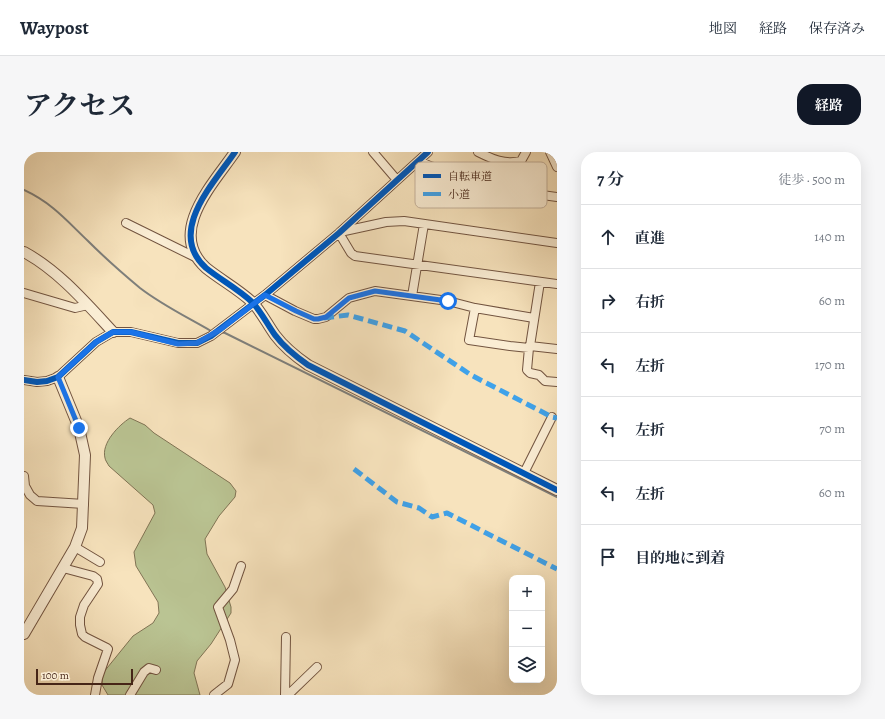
<!DOCTYPE html>
<html lang="ja">
<head>
<meta charset="utf-8">
<style>
	:root { --surface:#fff; --page:#f6f6f7; --text:#1f2937; --muted:#747a83; --line:#e0e1e3; --accent:#111827 }
	body { margin:0; font-family:Alegreya,"Noto Serif JP",serif; background:var(--page); color:var(--text) }
	.controls { position:absolute; right:12px; bottom:12px; display:grid; overflow:hidden; border-radius:8px; box-shadow:0 4px 16px #0002 }
	.controls button { width:36px; height:36px; display:grid; place-items:center; padding:0; border:0; border-bottom:1px solid var(--line); background:var(--surface); color:var(--text); font:20px sans-serif }
	.scale { position:absolute; left:12px; bottom:10px; width:97px; box-sizing:border-box; padding-left:4px; border:2px solid #462517; border-top:0; font-size:11px; line-height:14px; white-space:nowrap; color:#462517; -webkit-text-stroke:3px #faedd4; paint-order:stroke }
	.stop { position:absolute; width:12px; height:12px; margin:-9px; border:3px solid #1a73e8; border-radius:50%; background:#fff }
	.stop.end { background:#1a73e8; border-color:#fff; box-shadow:0 1px 4px #0008 }
	.list { margin:0; padding:0; list-style:none }
	h2 { display:flex; justify-content:space-between; align-items:center; height:52px; margin:0; padding:0 16px; font-size:17px }
	h2 small { font-size:13px; font-weight:400; color:var(--muted) }
	.list li { display:grid; grid-template-columns:26px 1fr auto; gap:12px; align-items:center; box-sizing:border-box; height:64px; padding:0 16px; border-top:1px solid var(--line) }
	.list b { display:block; font-size:15px; white-space:nowrap }
	.list em { font-size:13px; font-style:normal; color:var(--muted) }
	.icon { flex:none; width:22px; height:22px; fill:none; stroke:currentColor; stroke-width:2; stroke-linecap:round; stroke-linejoin:round }
	.map { position:relative; flex:none; width:533px; height:543px; overflow:hidden; border-radius:16px }
	header { display:flex; align-items:center; gap:24px; box-sizing:border-box; height:56px; padding:0 20px; background:var(--surface); border-bottom:1px solid var(--line) }
	header strong { font-size:19px }
	nav { display:flex; gap:22px; margin-inline-start:auto; font-size:14px }
	.intro { display:flex; align-items:center; justify-content:space-between; box-sizing:border-box; height:96px; padding:0 24px }
	h1 { margin:0; font-size:28px }
	.button { padding:10px 18px; border-radius:16px; background:var(--accent); color:#fff; font-size:14px; font-weight:700 }
	main { display:flex; gap:24px; padding:0 24px }
	aside { flex:1; background:var(--surface); border-radius:16px; box-shadow:0 4px 16px #0002 }
	.map>svg:first-child { display:block }
	.green { fill:#bac493; stroke:#807455 }
	.lines { fill:none; stroke-linecap:round; stroke-linejoin:round }
	.stream { stroke:#7e7f7b; stroke-width:2 }
	.minor-casing { stroke:#725440; stroke-width:10 }
	.tertiary-casing { stroke:#725440; stroke-width:12 }
	.minor { stroke:#faedd4; stroke-width:8 }
	.tertiary { stroke:#faedd4; stroke-width:10 }
	.quiet { stroke:#3fa2ea; stroke-width:5; stroke-dasharray:10 5; stroke-linecap:butt }
	.cycleway-casing { stroke:#faedd4; stroke-width:8 }
	.cycleway { stroke:#0057b8; stroke-width:6 }
	.route { stroke:#1a73e8; stroke-width:5 }
	.key { fill:#faedd4; stroke:#c4b19b; stroke-width:1 }
	.key-label { font-size:11px; fill:#462517 }
</style>
</head>
<body>
<header>
<strong>Waypost</strong>
<nav><a>地図</a><a>経路</a><a>保存済み</a></nav>
</header>
<div class="intro"><h1>アクセス</h1><a class="button">経路</a></div>
<main>
<div class="map">
<svg width="533" height="543" viewBox="0 0 533 543">
	<rect width="100%" height="100%" fill="#f7e3bd"/>
	<filter id="stains"><feTurbulence type="fractalNoise" baseFrequency=".005" numOctaves="4"/><feColorMatrix values="0 0 0 0 .2 0 0 0 0 .09 0 0 0 0 .02 0 0 0 .5 -.17"/></filter>
	<radialGradient id="worn" r=".72"><stop offset=".6" stop-color="#630" stop-opacity="0"/><stop offset="1" stop-color="#630" stop-opacity=".3"/></radialGradient>
	<path class="green" d="M106 266 121 273 130 281 206 331 212 339 211 345 195 364 181 387 183 402 201 435 207 455V461L187 492 173 509 170 521 176 543H84L78 533 79 521 109 484 129 471 135 461 134 450 112 414 110 400 131 361 129 353 85 314C84 312 81 308 81 306 77 291 95 273 106 266Z"/>
	<g class="lines">
		<path class="stream" d="M0 38C28 51 42 68 64 89 80 105 98 121 116 136 138 153 163 165 187 179H190
			M196 180 201 181 533 345"/>
		<g class="minor-casing">
			<path id="minor" d="M349 0 373 28
				M454 0C468 7 481 13 497 9L502 0
				M526 0 533 15
				M395 9 406 14 435 21 445 33 533 45
				M102 71 173 106
				M316 80 362 70 380 69 533 91
				M315 81 327 101 331 104 533 132
				M0 141 51 156 64 153
				M241 143 271 159 290 167H294L302 165 325 146 351 139 424 149 451 156 445 188 486 194 505 196 506 194 533 197
				M388 144 400 72
				M451 156 510 166
				M506 194 516 130
				M505 196 503 218 506 221 515 223 521 229 533 230
				M0 228 13 230 23 229 34 225 72 190 89 180H107L154 191H173L187 184 241 143 315 81 404 0
				M500 321 528 265
				M0 324 1 334 6 343 13 349 60 352
				M51 395 76 410
				M39 416 69 424 73 427 74 432 60 453 56 465V473L58 482 61 485 83 496 84 497 74 526 71 543
				M106 543 120 520 125 516 132 518
				M190 543 204 532 211 508 206 488 194 455 209 437 217 414
				M261 543 262 485
				M264 543 293 515"/>
		</g>
		<g class="tertiary-casing">
			<path id="tertiary" d="M211 0C190 31 142 80 182 116 197 128 214 137 228 150 237 159 243 172 251 183 260 195 271 204 284 213L533 338
				M0 100C35 119 62 151 89 180
				M0 482 51 395 58 376 61 303 55 276 34 225"/>
		</g>
		<use href="#minor" class="minor"/>
		<use href="#tertiary" class="tertiary"/>
		<path class="quiet" d="M300 166 324 163 381 179 447 223 528 265 533 266
			M330 317 373 350 395 356 408 365 423 361 533 417"/>
		<g class="cycleway-casing">
			<path id="cycleway" d="M211 0C190 31 142 80 182 116 197 128 214 137 228 150 237 159 243 172 251 183 260 195 271 204 284 213L533 338
				M0 228 13 230 23 229 34 225 72 190 89 180H107L154 191H173L187 184 241 143 315 81 404 0"/>
		</g>
		<use href="#cycleway" class="cycleway"/>
	</g>
	<g class="lines">
		<path class="route" d="M55 276 34 225 72 190 89 180H107L154 192 173 191 197 177 241 143 272 159 290 167H294L302 165 325 146 351 139 424 149"/>
	</g>
	<rect x="391" y="10" width="132" height="46" rx="6" class="key"/>
	<rect x="399" y="22" width="18" height="4" fill="#0057b8"/>
	<rect x="399" y="40" width="18" height="4" fill="#3fa2ea"/>
	<g class="key-label">
		<text x="424" y="28">自転車道</text>
		<text x="424" y="46">小道</text>
	</g>
	<rect width="100%" height="100%" filter="url(#stains)"/>
	<rect width="100%" height="100%" fill="url(#worn)"/>
</svg>
<div class="controls">
<button>+</button>
<button>−</button>
<button><svg class="icon" aria-label="layers" viewBox="0 0 24 24"><path d="M12 4l9 5-9 5-9-5zM3 14l9 5 9-5"/></svg></button>
</div>
<div class="scale">100 m</div>
<div class="stop" style="left:424px;top:149px"></div>
<div class="stop end" style="left:55px;top:276px"></div>
</div>
<aside>
<h2>7 分<small>徒歩 · 500 m</small></h2>
<ul class="list">
<li><svg class="icon" aria-label="ahead" viewBox="0 0 24 24"><path d="M12 20V5M6 11l6-6 6 6"/></svg><div><b>直進</b></div><em>140 m</em></li>
<li><svg class="icon" aria-label="right" viewBox="0 0 24 24"><path d="M7 20v-9h11M14 6l5 5-5 5"/></svg><div><b>右折</b></div><em>60 m</em></li>
<li><svg class="icon" aria-label="left" viewBox="0 0 24 24"><path d="M17 20v-9H6M10 6l-5 5 5 5"/></svg><div><b>左折</b></div><em>170 m</em></li>
<li><svg class="icon" aria-label="left" viewBox="0 0 24 24"><path d="M17 20v-9H6M10 6l-5 5 5 5"/></svg><div><b>左折</b></div><em>70 m</em></li>
<li><svg class="icon" aria-label="left" viewBox="0 0 24 24"><path d="M17 20v-9H6M10 6l-5 5 5 5"/></svg><div><b>左折</b></div><em>60 m</em></li>
<li><svg class="icon" aria-label="arrive" viewBox="0 0 24 24"><path d="M6 21V4h12l-3 4 3 4H6"/></svg><div><b>目的地に到着</b></div></li>
</ul>
</aside>
</main>
</body>
</html>
